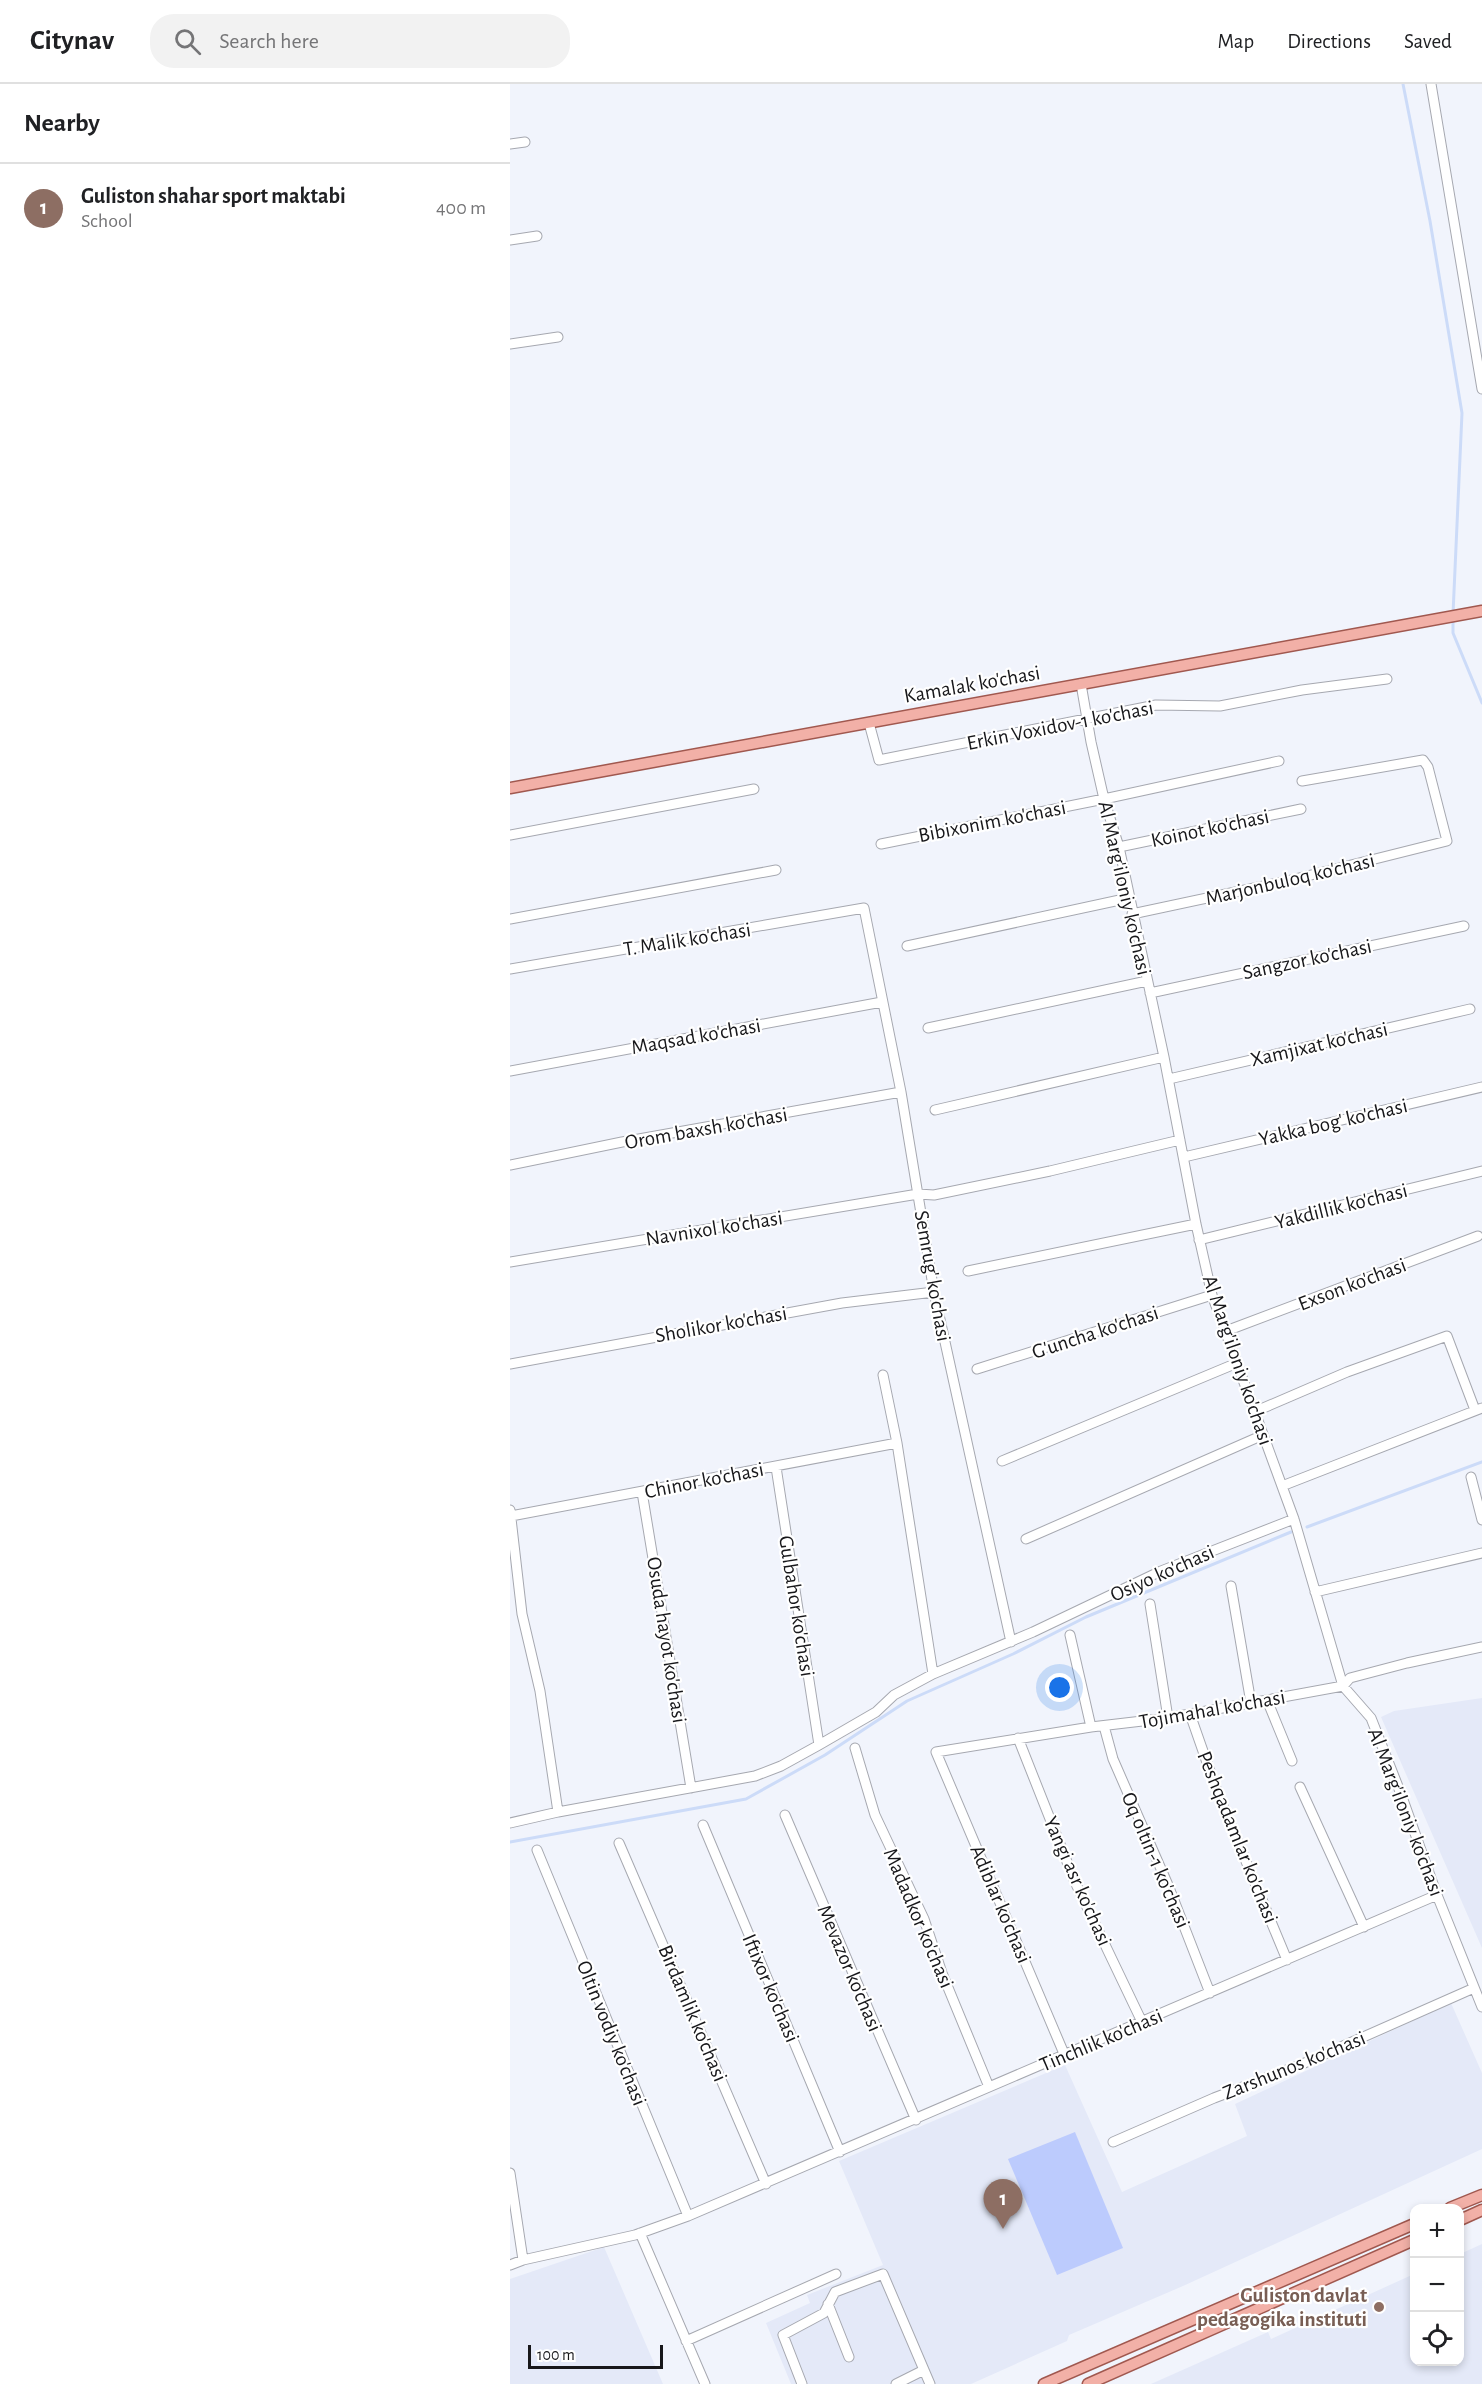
<!DOCTYPE html>
<html lang="en">
<head>
<meta charset="utf-8">
<style>
	:root { --surface:#fff; --page:#f2f2f2; --text:#202124; --muted:#757577; --line:#e0e0e0; --accent:#33725f }
	body { margin:0; font-family:"Alegreya Sans",sans-serif; background:var(--page); color:var(--text) }
	.controls { position:absolute; right:18px; bottom:18px; display:grid; overflow:hidden; border-radius:12px; box-shadow:0 3px 9px #0003 }
	.controls button { width:54px; height:54px; display:grid; place-items:center; padding:0; border:0; border-bottom:2px solid var(--line); background:var(--surface); color:var(--text); font:30px sans-serif }
	.scale { position:absolute; left:18px; bottom:15px; width:135px; box-sizing:border-box; padding-left:6px; border:3px solid #17171a; border-top:0; font-size:16px; line-height:21px; white-space:nowrap; color:#17171a; -webkit-text-stroke:4px #fff; paint-order:stroke }
	.you { position:absolute; left:550px; top:1604px; width:21px; height:21px; margin:-15px; border:4px solid #fff; border-radius:50%; background:#1a73e8; box-shadow:0 0 0 9px #1a73e833 }
	.badge { display:grid; place-items:center; width:39px; height:39px; border-radius:50%; background:var(--accent); color:#fff; font-size:20px; font-weight:700 }
	.pin { position:absolute; translate:-50% -50px; filter:drop-shadow(0 2px 3px #0008) }
	.pin::after { content:''; position:absolute; top:32px; width:21px; height:18px; background:inherit; clip-path:polygon(0 0,100% 0,50% 100%) }
	.list { margin:0; padding:0; list-style:none }
	h2 { display:flex; justify-content:space-between; align-items:center; height:78px; margin:0; padding:0 24px; font-size:26px }
	h2 small { font-size:20px; font-weight:400; color:var(--muted) }
	.list li { display:grid; grid-template-columns:39px 1fr auto; gap:18px; align-items:center; box-sizing:border-box; height:90px; padding:0 24px; border-top:2px solid var(--line) }
	.list b { display:block; font-size:22px; white-space:nowrap }
	.list p { margin:0; font-size:20px; white-space:nowrap; color:var(--muted) }
	.list em { font-size:20px; font-style:normal; color:var(--muted) }
	.icon { flex:none; width:33px; height:33px; fill:none; stroke:currentColor; stroke-width:2; stroke-linecap:round; stroke-linejoin:round }
	.map { position:relative; flex:none; width:972px; height:2300px; overflow:hidden }
	header { display:flex; align-items:center; gap:36px; box-sizing:border-box; height:84px; padding:0 30px; background:var(--surface); border-bottom:2px solid var(--line) }
	header strong { font-size:28px }
	nav { display:flex; gap:33px; margin-inline-start:auto; font-size:21px }
	.search { width:420px; height:54px; background:var(--page); display:flex; align-items:center; gap:15px; box-sizing:border-box; padding:0 21px; border-radius:24px; color:var(--muted); font-size:22px }
	main { display:flex }
	aside { flex:1; background:var(--surface) }
	.map>svg:first-child { display:block }
	.built { fill:#e4e9f8 }
	.green { fill:#bccbfd }
	.lines { fill:none; stroke-linecap:round; stroke-linejoin:round }
	.stream { stroke:#ccdbf8; stroke-width:3 }
	.minor-casing { stroke:#a6a8b0; stroke-width:11 }
	.major-casing { stroke:#a0584f; stroke-width:13 }
	.minor { stroke:#fff; stroke-width:9 }
	.major { stroke:#f2b0a7; stroke-width:10 }
	.education-dot { fill:#8d6e63; stroke:#fff; stroke-width:2 }
	.labels { text-anchor:middle; stroke-width:4.5; stroke-linejoin:round; paint-order:stroke }
	.street-label { font-size:21px; fill:#17171a; stroke:#fff }
	.education-label { font-size:21px; font-weight:bold; fill:#785e54; stroke:#fff; text-anchor:end }
</style>
</head>
<body>
<header>
<strong>Citynav</strong>
<div class="search"><svg class="icon" aria-label="search" viewBox="0 0 24 24"><circle cx="10" cy="10" r="6"/><path d="M15 15l6 6"/></svg>Search here</div>
<nav><a>Map</a><a>Directions</a><a>Saved</a></nav>
</header>
<main>
<aside>
<h2>Nearby<small></small></h2>
<ul class="list">
<li><span class="badge" style="background:#8d6e63">1</span><div><b>Guliston shahar sport maktabi</b><p>School</p></div><em>400 m</em></li>
</ul>
</aside>
<div class="map">
<svg width="972" height="2300" viewBox="0 0 972 2300">
	<rect width="100%" height="100%" fill="#f1f4fc"/>
	<path class="built" d="M972 1614V1864L871 1633 884 1627Z
		M941 1919 972 1989V2065L673 2202 559 2251 557 2257 461 2300H281L256 2239 300 2219 297 2211 373 2181 329 2077 555 1981 612 2108 737 2052 725 2020Z
		M972 2160V2300H641L758 2248 761 2255 904 2190V2278H950V2170Z
		M94 2163 153 2300H0V2195Z"/>
	<path class="green" d="M565 2048 613 2164 547 2191 498 2075Z"/>
	<g class="lines">
		<path class="stream" d="M893 0 920 137 952 329 943 530
			M943 536V549L972 619
			M797 1443 972 1378
			M0 1758 236 1715 315 1671 397 1617 503 1570 576 1533 781 1448"/>
		<g class="minor-casing">
			<path id="minor" d="M921 0 972 305
				M0 60 15 58
				M0 156 27 152
				M0 260 48 253
				M571 600 581 658 594 715 609 763 654 973 686 1140 702 1211 784 1435 833 1602 861 1634 891 1710 927 1811 972 1923
				M359 639 369 676 646 621 710 622 792 606 877 595
				M0 751 244 705
				M371 760 594 715 769 677
				M609 763 791 725
				M622 830 777 797 937 757 918 683 913 676 792 697
				M0 835 266 786
				M397 862 619 814
				M0 885 354 824 391 1008 424 1208 501 1558
				M640 909 954 842
				M418 944 637 897
				M0 987 372 918
				M659 995 960 925
				M425 1026 654 973
				M674 1073 972 1003
				M0 1081 112 1058 391 1008
				M689 1156 972 1087
				M0 1178 408 1110 424 1111 540 1087 670 1056
				M458 1187 686 1140
				M716 1247 968 1152
				M0 1280 332 1219 424 1208
				M467 1285 702 1211
				M373 1291 387 1359 423 1590
				M744 1328 837 1288 937 1252 965 1326
				M492 1377 727 1279
				M266 1383 309 1661
				M961 1393 972 1436
				M772 1402 972 1324
				M132 1408 181 1704
				M0 1426 12 1530 30 1607 48 1728
				M1 1432 387 1359
				M516 1455 753 1351
				M721 1502 741 1619
				M805 1508 972 1469
				M640 1520 658 1634
				M560 1551 581 1643
				M757 1616 782 1677
				M680 1630 708 1710 777 1876
				M594 1642 603 1675 658 1801 700 1909
				M508 1654 565 1798 632 1938
				M345 1664 365 1731 414 1835 432 1889 479 2003
				M790 1703 854 1843
				M275 1731 406 2036
				M0 1739 48 1728 245 1692 271 1682 309 1661 366 1628 384 1611 423 1590 523 1548 651 1487 784 1435
				M193 1741 330 2068
				M109 1759 256 2100
				M27 1766 178 2132
				M555 1972 426 1668 581 1643 658 1634 833 1602 840 1594 897 1579 972 1563
				M603 2058 704 2014 790 1981 964 1904
				M0 2089 13 2176
				M130 2149 195 2300
				M0 2181 13 2176 125 2151 178 2132 927 1811
				M318 2220 339 2273
				M176 2257 326 2190
				M292 2300 273 2251 314 2229 325 2208 373 2190 420 2300
				M386 2300 414 2286"/>
		</g>
		<g class="major-casing">
			<path id="major" d="M0 704 972 527
				M940 2124 972 2111
				M950 2136 972 2126
				M534 2300 904 2140
				M578 2300 904 2156"/>
		</g>
		<use href="#minor" class="minor"/>
		<use href="#major" class="major"/>
	</g>
	<circle class="education-dot" cx="869" cy="2223" r="6"/>
	<g class="labels">
		<g class="street-label">
			<text transform="translate(462 600) rotate(-10)" y="7">Kamalak ko'chasi</text>
			<text transform="translate(550 641) rotate(-11)" y="7">Erkin Voxidov-1 ko'chasi</text>
			<text transform="translate(482 737) rotate(-11)" y="7">Bibixonim ko'chasi</text>
			<text transform="translate(700 744) rotate(-12)" y="7">Koinot ko'chasi</text>
			<text transform="translate(780 795) rotate(-13)" y="7">Marjonbuloq ko'chasi</text>
			<text transform="translate(615 804) rotate(77)" y="7">Al Marg'iloniy ko'chasi</text>
			<text transform="translate(177 855) rotate(-9)" y="7">T. Malik ko'chasi</text>
			<text transform="translate(797 875) rotate(-12)" y="7">Sangzor ko'chasi</text>
			<text transform="translate(186 952) rotate(-10)" y="7">Maqsad ko'chasi</text>
			<text transform="translate(809 960) rotate(-13)" y="7">Xamjixat ko'chasi</text>
			<text transform="translate(823 1038) rotate(-13)" y="7">Yakka bog' ko'chasi</text>
			<text transform="translate(196 1044) rotate(-10)" y="7">Orom baxsh ko'chasi</text>
			<text transform="translate(831 1122) rotate(-14)" y="7">Yakdillik ko'chasi</text>
			<text transform="translate(204 1144) rotate(-9)" y="7">Navnixol ko'chasi</text>
			<text transform="translate(423 1192) rotate(80)" y="7">Semrug' ko'chasi</text>
			<text transform="translate(842 1200) rotate(-21)" y="7">Exson ko'chasi</text>
			<text transform="translate(211 1240) rotate(-10)" y="7">Sholikor ko'chasi</text>
			<text transform="translate(585 1248) rotate(-18)" y="7">G'uncha ko'chasi</text>
			<text transform="translate(728 1276) rotate(71)" y="7">Al Marg'iloniy ko'chasi</text>
			<text transform="translate(194 1396) rotate(-11)" y="7">Chinor ko'chasi</text>
			<text transform="translate(652 1489) rotate(-24)" y="7">Osiyo ko'chasi</text>
			<text transform="translate(287 1522) rotate(81)" y="7">Gulbahor ko'chasi</text>
			<text transform="translate(157 1556) rotate(81)" y="7">Osuda hayot ko'chasi</text>
			<text transform="translate(702 1625) rotate(-10)" y="7">Tojimahal ko'chasi</text>
			<text transform="translate(896 1728) rotate(69)" y="7">Al Marg'iloniy ko'chasi</text>
			<text transform="translate(728 1753) rotate(68)" y="7">Peshqadamlar ko'chasi</text>
			<text transform="translate(646 1776) rotate(67)" y="7">Oq oltin-1 ko'chasi</text>
			<text transform="translate(568 1797) rotate(66)" y="7">Yangi asr ko'chasi</text>
			<text transform="translate(491 1820) rotate(67)" y="7">Adiblar ko'chasi</text>
			<text transform="translate(409 1834) rotate(67)" y="7">Madadkor ko'chasi</text>
			<text transform="translate(340 1884) rotate(67)" y="7">Mevazor ko'chasi</text>
			<text transform="translate(261 1904) rotate(67)" y="7">Iftixor ko'chasi</text>
			<text transform="translate(183 1929) rotate(67)" y="7">Birdamlik ko'chasi</text>
			<text transform="translate(102 1949) rotate(68)" y="7">Oltin vodiy ko'chasi</text>
			<text transform="translate(591 1956) rotate(-23)" y="7">Tinchlik ko'chasi</text>
			<text transform="translate(784 1981) rotate(-22)" y="7">Zarshunos ko'chasi</text>
		</g>
		<g class="education-label">
			<text x="857" y="2218">Guliston davlat<tspan x="857" dy="24">pedagogika instituti</tspan></text>
		</g>
	</g>
</svg>
<div class="controls">
<button>+</button>
<button>−</button>
<button><svg class="icon" aria-label="locate" viewBox="0 0 24 24"><circle cx="12" cy="12" r="6"/><path d="M12 2v4M12 18v4M2 12h4M18 12h4"/></svg></button>
</div>
<div class="scale">100 m</div>
<div class="you"></div>
<div class="pin badge" style="left:493px;top:2145px;background:#8d6e63">1</div>
</div>
</main>
</body>
</html>
